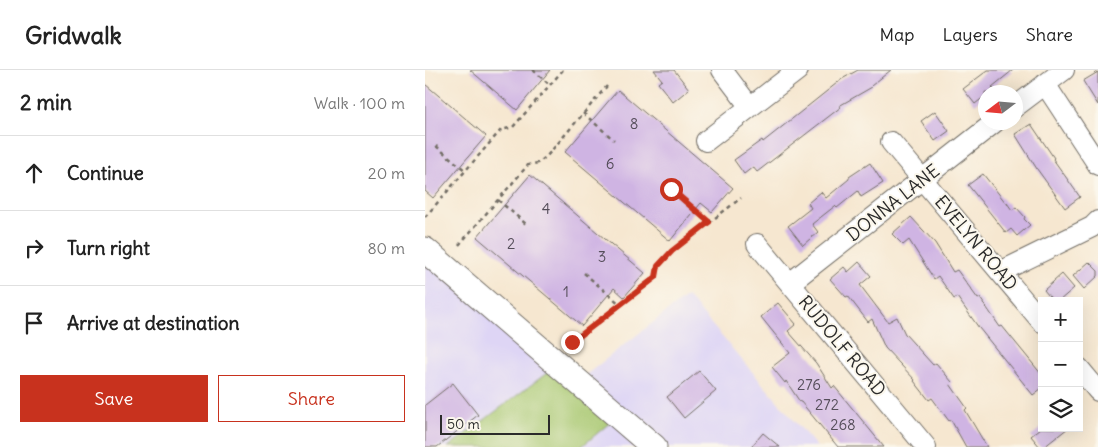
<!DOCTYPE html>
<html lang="en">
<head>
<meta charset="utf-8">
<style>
	:root { --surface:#fff; --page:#f6f6f6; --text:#222; --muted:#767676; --line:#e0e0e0; --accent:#c8321e }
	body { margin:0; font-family:Delius,sans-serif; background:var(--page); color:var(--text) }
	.controls { position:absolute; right:15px; bottom:15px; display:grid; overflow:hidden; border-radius:0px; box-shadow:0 5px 20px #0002 }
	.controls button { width:45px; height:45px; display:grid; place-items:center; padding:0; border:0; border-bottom:1px solid var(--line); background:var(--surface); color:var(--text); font:25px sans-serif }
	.compass { position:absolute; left:553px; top:15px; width:45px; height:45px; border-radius:50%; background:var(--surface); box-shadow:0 5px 20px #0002; rotate:254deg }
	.scale { position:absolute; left:15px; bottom:12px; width:110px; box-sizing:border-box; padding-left:5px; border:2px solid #2b2b2b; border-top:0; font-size:14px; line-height:18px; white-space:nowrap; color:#2b2b2b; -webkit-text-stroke:4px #fbf7ec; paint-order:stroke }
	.stop { position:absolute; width:15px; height:15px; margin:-11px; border:4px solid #c8321e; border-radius:50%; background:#fff }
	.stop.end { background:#c8321e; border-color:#fff; box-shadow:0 1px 5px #0008 }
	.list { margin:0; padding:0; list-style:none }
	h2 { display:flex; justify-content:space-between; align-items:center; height:65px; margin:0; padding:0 20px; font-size:21px }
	h2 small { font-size:16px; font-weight:400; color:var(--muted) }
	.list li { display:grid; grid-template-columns:32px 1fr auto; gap:15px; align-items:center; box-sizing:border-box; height:75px; padding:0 20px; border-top:1px solid var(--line) }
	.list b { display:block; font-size:19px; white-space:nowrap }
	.list em { font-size:16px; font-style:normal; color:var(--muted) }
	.actions { display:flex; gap:10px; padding:15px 20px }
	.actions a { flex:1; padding:11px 0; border:1px solid var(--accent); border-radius:0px; text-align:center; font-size:18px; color:var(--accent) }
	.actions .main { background:var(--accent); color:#fff }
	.icon { flex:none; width:28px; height:28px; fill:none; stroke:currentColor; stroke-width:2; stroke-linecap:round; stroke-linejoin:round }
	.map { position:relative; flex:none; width:673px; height:377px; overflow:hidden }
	header { display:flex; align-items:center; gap:30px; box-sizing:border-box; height:70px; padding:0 25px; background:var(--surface); border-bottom:1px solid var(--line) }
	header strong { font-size:24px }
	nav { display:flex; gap:28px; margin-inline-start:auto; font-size:18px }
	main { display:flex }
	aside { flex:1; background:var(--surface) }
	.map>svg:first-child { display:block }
	.built { fill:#ded5f5 }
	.green { fill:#a7c76f; stroke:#69794d }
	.building { fill:#cfb4e3 }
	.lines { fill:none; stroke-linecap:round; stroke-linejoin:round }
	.minor-casing { stroke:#726d65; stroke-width:22 }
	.major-casing { stroke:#726d65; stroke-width:27 }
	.path { stroke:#726d65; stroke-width:2.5; stroke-dasharray:4 4; stroke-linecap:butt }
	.minor { stroke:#fff; stroke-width:20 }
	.major { stroke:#fff; stroke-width:25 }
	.route { stroke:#c8321e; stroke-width:6 }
	.labels { text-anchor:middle; stroke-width:4; stroke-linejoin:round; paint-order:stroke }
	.number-label { font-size:15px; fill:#544d59 }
	.street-label { font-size:18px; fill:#2b2b2b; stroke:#fbf7ec }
</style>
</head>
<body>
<header>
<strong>Gridwalk</strong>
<nav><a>Map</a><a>Layers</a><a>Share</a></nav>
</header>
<main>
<aside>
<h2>2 min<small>Walk · 100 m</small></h2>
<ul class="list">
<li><svg class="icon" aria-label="ahead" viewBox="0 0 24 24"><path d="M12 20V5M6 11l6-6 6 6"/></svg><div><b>Continue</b></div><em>20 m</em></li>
<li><svg class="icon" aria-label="right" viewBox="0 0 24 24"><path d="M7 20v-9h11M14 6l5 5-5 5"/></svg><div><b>Turn right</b></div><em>80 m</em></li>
<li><svg class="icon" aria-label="arrive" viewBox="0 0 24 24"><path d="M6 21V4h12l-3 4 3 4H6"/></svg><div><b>Arrive at destination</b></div></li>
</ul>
<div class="actions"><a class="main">Save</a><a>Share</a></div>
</aside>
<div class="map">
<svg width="673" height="377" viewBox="0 0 673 377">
	<rect width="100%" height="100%" fill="#fbf7ec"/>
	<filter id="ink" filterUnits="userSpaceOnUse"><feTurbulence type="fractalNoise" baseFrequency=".02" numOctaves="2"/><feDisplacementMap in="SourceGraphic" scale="10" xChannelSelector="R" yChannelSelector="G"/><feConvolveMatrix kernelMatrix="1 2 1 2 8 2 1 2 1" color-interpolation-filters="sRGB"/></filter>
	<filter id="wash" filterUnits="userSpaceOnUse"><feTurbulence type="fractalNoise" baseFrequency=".0096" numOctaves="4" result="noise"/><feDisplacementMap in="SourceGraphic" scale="20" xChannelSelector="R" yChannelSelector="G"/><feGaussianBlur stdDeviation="1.12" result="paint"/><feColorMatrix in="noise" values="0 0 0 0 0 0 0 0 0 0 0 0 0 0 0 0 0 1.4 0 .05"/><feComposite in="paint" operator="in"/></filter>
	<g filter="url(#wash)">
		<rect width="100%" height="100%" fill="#f6e7d0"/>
		<path class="built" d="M0 180 134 294 23 377H0Z
			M262 226 392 377H156L193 346 153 311Z"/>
		<path class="green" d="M134 294 193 346 156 377H23Z"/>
		<g id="blocks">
			<path class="building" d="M45 0H125L92 40Z
				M229 0H249L264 19 248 32 233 13 237 10Z
				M433 0H466L446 16 447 17 414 36 416 37 332 102 328 97 319 104 309 90 337 70 338 72 417 9Z
				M563 0H588L567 17 569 19 564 22H560V26L550 34 538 19Z
				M673 2V35L658 11Z
				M0 14 61 66 8 128 0 121Z
				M193 20 308 118 287 142 276 133 245 171 140 82Z
				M510 41 524 61 510 71 496 51Z
				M606 54 629 88 628 89 655 127 640 138 612 99 590 64Z
				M445 93 458 113 436 127 433 121 412 138 410 136 387 154 393 162 378 175 363 156 386 138 383 133 396 122 401 128 424 109V107Z
				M558 104 581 133H582L587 140 591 137 600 147 599 149 605 155 592 166 586 159 581 163 543 115Z
				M105 105 220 203 199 227 189 218 157 256 52 167Z
				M486 147 510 173 528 202 532 200 553 229 555 228 575 257 577 256 617 305V318L608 325 554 258 532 227 529 229 513 206 509 209 484 170 478 175 467 164Z
				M434 192 446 206 435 215 463 252 472 247 480 264 508 295 511 293 527 312 525 314 542 338 540 340 562 377H541L526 350 524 351 507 328 504 330 489 311 490 310 460 278 447 249 443 252 423 226 421 227 405 209 419 197 423 202Z
				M664 192 673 201V206L659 219 648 206Z
				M637 204 649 218 634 231H628L619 220Z
				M353 233 371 254 363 261 391 293 407 318 409 316 459 377H413L376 332H375L361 311 360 313 347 297 365 283 336 247Z
				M274 301 291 321 259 348 242 327Z
				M28 313 53 345 12 377H0V335Z
				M616 358H643L619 377H615L606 366Z
				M338 363 355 377H326Z"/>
		</g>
	</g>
	<g filter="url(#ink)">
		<use href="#blocks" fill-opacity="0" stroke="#726d65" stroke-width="1"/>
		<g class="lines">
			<g class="minor-casing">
				<path id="minor" d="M297 0 325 37
					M620 14 673 95
					M590 37 639 0
					M281 71 373 0
					M466 72 617 252
					M332 174 501 377
					M575 202 667 157 673 151
					M365 213 570 52
					M654 298 673 321"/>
			</g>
			<g class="major-casing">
				<path id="major" d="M0 180 229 377"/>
			</g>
			<path class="path" d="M108 0 125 15
				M158 43 189 70
				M11 76 41 101
				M246 119 284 153
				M73 130 101 154
				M0 147 76 60 88 57 138 0
				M34 175 103 95 113 93 121 87 182 16
				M159 203 196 235
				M147 272 231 207 233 197 247 181 316 128"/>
			<use href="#minor" class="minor"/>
			<use href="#major" class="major"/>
		</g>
	</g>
	<g class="lines" filter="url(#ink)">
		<path class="route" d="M147 272 231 207 233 196 247 181 284 152 246 119"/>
	</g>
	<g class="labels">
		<g class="number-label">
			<text x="209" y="59">8</text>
			<text x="185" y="99">6</text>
			<text x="121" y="144">4</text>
			<text x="86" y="179">2</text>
			<text x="177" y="192">3</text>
			<text x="141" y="227">1</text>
			<text x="384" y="320">276</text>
			<text x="402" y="340">272</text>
			<text x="418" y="360">268</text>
		</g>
		<g class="street-label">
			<text transform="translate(468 133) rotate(-38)" y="6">DONNA LANE</text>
			<text transform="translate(551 173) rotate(50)" y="6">EVELYN ROAD</text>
			<text transform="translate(417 276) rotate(50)" y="6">RUDOLF ROAD</text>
		</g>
	</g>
</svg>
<div class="controls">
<button>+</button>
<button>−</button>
<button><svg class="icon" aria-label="layers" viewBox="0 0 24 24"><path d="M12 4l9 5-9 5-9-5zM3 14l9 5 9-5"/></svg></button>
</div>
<svg class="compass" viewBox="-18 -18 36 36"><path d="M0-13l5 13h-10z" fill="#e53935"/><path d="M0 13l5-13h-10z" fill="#767676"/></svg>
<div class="scale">50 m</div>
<div class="stop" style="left:246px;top:119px"></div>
<div class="stop end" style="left:147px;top:272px"></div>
</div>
</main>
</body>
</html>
